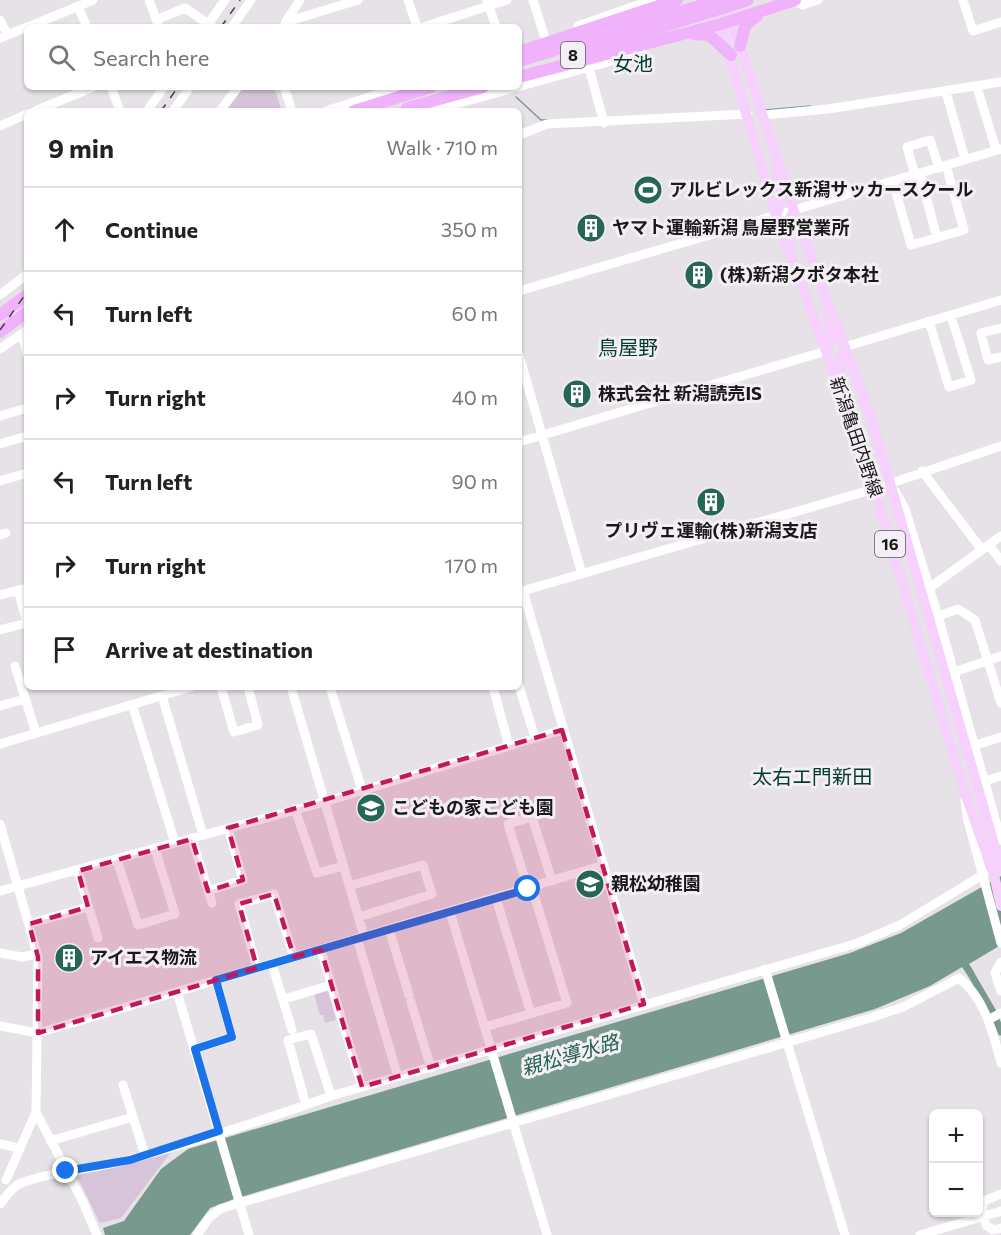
<!DOCTYPE html>
<html lang="en">
<head>
<meta charset="utf-8">
<style>
	:root { --surface:#fff; --page:#f2f2f2; --text:#222; --muted:#767676; --line:#e0e0e0 }
	body { margin:0; font-family:Commissioner,"Noto Sans JP",sans-serif; background:var(--page); color:var(--text) }
	.controls { position:absolute; right:18px; bottom:18px; display:grid; overflow:hidden; border-radius:9px; box-shadow:0 2px 4px #0004 }
	.controls button { width:54px; height:54px; display:grid; place-items:center; padding:0; border:0; border-bottom:2px solid var(--line); background:var(--surface); color:var(--text); font:30px sans-serif }
	.stop { position:absolute; width:18px; height:18px; margin:-14px; border:4px solid #1a73e8; border-radius:50%; background:#fff }
	.stop.end { background:#1a73e8; border-color:#fff; box-shadow:0 2px 6px #0008 }
	.list { margin:0; padding:0; list-style:none }
	h2 { display:flex; justify-content:space-between; align-items:center; height:78px; margin:0; padding:0 24px; font-size:26px }
	h2 small { font-size:20px; font-weight:400; color:var(--muted) }
	.list li { display:grid; grid-template-columns:39px 1fr auto; gap:18px; align-items:center; box-sizing:border-box; height:84px; padding:0 24px; border-top:2px solid var(--line) }
	.list b { display:block; font-size:22px; white-space:nowrap }
	.list em { font-size:20px; font-style:normal; color:var(--muted) }
	.icon { flex:none; width:33px; height:33px; fill:none; stroke:currentColor; stroke-width:2; stroke-linecap:round; stroke-linejoin:round }
	.map { position:relative; flex:none; width:1001px; height:1235px; overflow:hidden }
	.search { position:absolute; background:var(--surface); box-shadow:0 2px 4px #0004; left:24px; top:24px; width:498px; height:66px; display:flex; align-items:center; gap:15px; box-sizing:border-box; padding:0 21px; border-radius:9px; color:var(--muted); font-size:22px }
	.panel { position:absolute; background:var(--surface); box-shadow:0 2px 4px #0004; left:24px; top:108px; width:498px; height:582px; border-radius:9px }
	.map>svg:first-child { display:block }
	.green { fill:#d7c4da }
	.water { fill:#78998e }
	.lines { fill:none; stroke-linecap:round; stroke-linejoin:round }
	.stream { stroke:#78998e; stroke-width:1.5 }
	.canal { stroke:#78998e; stroke-width:7 }
	.minor { stroke:#fff; stroke-width:9 }
	.major { stroke:#f6d1fd; stroke-width:10 }
	.highway { stroke:#f0b3fb; stroke-width:12 }
	.rail { stroke:#424043; stroke-width:1.5; stroke-dasharray:8 8; stroke-linecap:butt }
	.route { stroke:#1a73e8; stroke-width:8 }
	.marked { fill:#c2185b; fill-opacity:0.2; stroke:#c2185b; stroke-width:4.5; stroke-dasharray:12 8; stroke-linejoin:round }
	.labels { text-anchor:middle; stroke-width:6; stroke-linejoin:round; paint-order:stroke }
	.shield { fill:#f4eff4; stroke:#5b585b; stroke-width:1.5 }
	.shield-label { font-size:16px; font-weight:bold; fill:#1a181a }
	.poi-label { font-size:18px; font-weight:bold; fill:#1a181a; stroke:#f4eff4; text-anchor:start }
	.street-label { font-size:18px; fill:#1a181a; stroke:#f4eff4 }
	.neighbourhood-label { font-size:20px; fill:#003b2e; stroke:#f4eff4 }
	.water-label { font-size:20px; font-style:italic; fill:#226251; stroke:#f4eff4 }
</style>
</head>
<body>
<div class="map">
<svg width="1001" height="1235" viewBox="0 0 1001 1235">
	<rect width="100%" height="100%" fill="#e6e2e7"/>
	<path class="green" d="M242 87H274L282 111H225Z
		M328 990 336 1020 325 1023 323 1015H320L314 994Z
		M171 1152 121 1218 100 1223 78 1178 82 1174Z"/>
	<path class="water" d="M1001 876V945L969 964 975 974 969 977 962 967 930 986 875 1009 234 1199 210 1208 190 1235H105L103 1228 124 1221 161 1169 188 1149 850 953 901 933Z"/>
	<g class="lines">
		<path class="stream" d="M516 97 541 120H548
			M765 110 811 106"/>
		<path class="canal" d="M968 969 993 1012 1001 1032"/>
		<path class="minor" d="M149 0 159 27
			M408 0 417 27
			M533 0 545 38
			M794 0 802 5 818 0
			M963 0 973 31 1001 22
			M487 1 496 27
			M78 7 87 27
			M0 20 8 35
			M156 20 185 8 213 27
			M286 22 358 0
			M285 23 300 0
			M578 26 652 0
			M28 27 93 0
			M206 27 225 0
			M232 27 251 0
			M423 27 507 0
			M0 38 27 27
			M589 68 604 123
			M111 87 120 111
			M284 87 292 111
			M977 87 996 150
			M946 92 965 159
			M35 111 93 87
			M147 111 164 87
			M173 111 190 87
			M220 111 238 87
			M326 111 400 87
			M431 111 637 54 646 44
			M764 115 828 109 1001 82
			M0 126 27 114
			M519 135 547 124 748 114
			M920 174 937 238
			M915 175 907 147 930 140 939 168
			M893 182 911 245 964 230 946 165
			M519 291 1001 149
			M0 295 27 274
			M929 321 949 387 971 380 951 316
			M1001 328 981 333 988 360 1001 357
			M22 335 27 354
			M844 347 1001 300
			M0 349 27 330
			M519 355 582 574
			M0 416 27 408
			M519 442 826 351
			M0 444 27 436
			M922 471 982 550
			M0 481 27 473
			M895 491 905 509 938 616 1001 840
			M0 535 6 533
			M989 545 1001 561
			M928 589 1001 536
			M18 590 27 622
			M523 591 644 1004
			M519 592 874 489 1001 446
			M0 595 27 588
			M938 616 958 609 975 620 1001 703
			M0 630 27 623
			M15 666 36 733
			M954 672 1001 656
			M519 686 535 738
			M221 687 234 732 258 725 248 687
			M291 687 364 936
			M330 687 362 790
			M493 687 509 746
			M162 696 203 835
			M132 704 175 843
			M0 706 25 699
			M0 744 191 687
			M976 745 1001 737
			M984 781 1001 776
			M965 800 967 817 1001 943
			M295 809 317 873 343 866
			M0 824 38 957 36 1112 82 1200 97 1235
			M192 839 212 903
			M117 860 138 925 175 914 155 849
			M78 871 98 938
			M349 886 423 865 432 894 359 917
			M528 889 508 824 532 817 552 881
			M0 891 324 802 562 730
			M208 891 243 880 228 828
			M496 898 531 1014
			M450 912 547 1235
			M29 924 88 907
			M389 929 409 995
			M357 938 398 1077
			M321 950 362 1087
			M0 953 22 957 37 954
			M1001 962 995 973 1001 991
			M272 964 292 1030
			M257 968 239 904 274 894 294 957
			M765 969 845 1235
			M177 992 249 1235
			M284 999 331 985
			M411 1002 431 1068
			M988 1020 1001 1013
			M0 1026 38 1033 604 865
			M485 1027 567 1003 532 888
			M195 1049 232 1037 216 980
			M123 1085 145 1155
			M306 1105 288 1040 311 1034 331 1096
			M50 1141 133 1117
			M0 1144 19 1148
			M6 1180 36 1112
			M1001 1194 984 1201 982 1208 986 1225 993 1230 1001 1228
			M0 1204C6 1197 11 1188 19 1184 54 1170 94 1170 131 1159 198 1141 265 1120 331 1096L858 943 900 925 984 874
			M197 1235 209 1218 220 1209 870 1018 903 1007 959 978C985 998 993 1033 1001 1063
			M920 1235 1001 1211"/>
		<path class="major" d="M722 0 740 46 794 211 871 417 1001 868
			M714 3 776 216 861 446 964 790 994 875 1001 906
			M776 216 780 205 776 167
			M791 242 788 222 794 211
			M826 351 831 341 828 310
			M842 384 840 359 844 347"/>
		<path class="highway" d="M694 34 709 35 731 55
			M740 46 745 26 757 16
			M519 52 677 0
			M572 55 748 0
			M519 61 719 0
			M519 77 721 24 795 0
			M407 108 483 87
			M354 111 431 87
			M0 315 27 295
			M0 332 27 312"/>
		<path class="rail" d="M221 27 240 0
			M161 111 178 87
			M0 330 27 292"/>
	</g>
	<g class="lines">
		<path class="route" d="M66 1171 130 1160 219 1131 195 1049 232 1037 216 980 528 889"/>
	</g>
	<path class="marked" d="M562 730 644 1004 362 1087 321 950 294 957 274 894 239 904 257 968 38 1033V957L29 924 88 907 78 871 192 839 208 891 243 880 228 828Z"/>
	<defs>
		<g id="stadium-disc" transform="scale(1.5)"><circle r="9.5" fill="#256655" stroke="#f4eff4"/><path d="M0-5a6.5 5 0 1 0 0 10a6.5 5 0 1 0 0-10ZM-3.5-1.8h7v3.6h-7Z" fill="#fff"/></g>
		<g id="building-disc" transform="scale(1.5)"><circle r="9.5" fill="#256655" stroke="#f4eff4"/><path d="M-4-6H4V6H1V3H-1V6H-4ZM-2.5-4.3h1.7v1.8h-1.7ZM.8-4.3h1.7v1.8H.8ZM-2.5-1h1.7V.8h-1.7ZM.8-1h1.7V.8H.8Z" fill="#fff"/></g>
		<g id="school-disc" transform="scale(1.5)"><circle r="9.5" fill="#256655" stroke="#f4eff4"/><path d="M0-5L7-2L0 1L-7-2ZM-4 1L0 2.5L4 1V4Q0 6-4 4Z" fill="#fff"/></g>
	</defs>
	<g fill-rule="evenodd">
		<use href="#stadium-disc" x="648" y="190"/>
		<use href="#building-disc" x="591" y="228"/>
		<use href="#building-disc" x="699" y="275"/>
		<use href="#building-disc" x="577" y="394"/>
		<use href="#building-disc" x="711" y="502"/>
		<use href="#school-disc" x="371" y="808"/>
		<use href="#school-disc" x="590" y="884"/>
		<use href="#building-disc" x="69" y="958"/>
	</g>
	<g class="labels">
		<g class="shield">
			<rect x="561" y="42" width="24" height="26" rx="4.5"/>
			<rect x="875" y="531" width="30" height="26" rx="4.5"/>
		</g>
		<g class="shield-label">
			<text x="573" y="61">8</text>
			<text x="890" y="550">16</text>
		</g>
		<g class="poi-label">
			<text x="669" y="196">アルビレックス新潟サッカースクール</text>
			<text x="612" y="234">ヤマト運輸新潟 鳥屋野営業所</text>
			<text x="720" y="281">(株)新潟クボタ本社</text>
			<text x="598" y="400">株式会社 新潟読売IS</text>
			<text x="711" y="537" text-anchor="middle">プリヴェ運輸(株)新潟支店</text>
			<text x="392" y="814">こどもの家こども園</text>
			<text x="611" y="890">親松幼稚園</text>
			<text x="90" y="964">アイエス物流</text>
		</g>
		<g class="street-label">
			<text transform="translate(856 437) rotate(71)" y="6">新潟亀田内野線</text>
		</g>
		<g class="neighbourhood-label">
			<text x="633" y="71">女池</text>
			<text x="628" y="355">鳥屋野</text>
			<text x="812" y="784">太右エ門新田</text>
		</g>
		<g class="water-label">
			<text transform="translate(570 1055) rotate(-16)" y="7">親松導水路</text>
		</g>
	</g>
</svg>
<div class="controls">
<button>+</button>
<button>−</button>
</div>
<div class="stop" style="left:528px;top:889px"></div>
<div class="stop end" style="left:66px;top:1171px"></div>
<div class="search"><svg class="icon" aria-label="search" viewBox="0 0 24 24"><circle cx="10" cy="10" r="6"/><path d="M15 15l6 6"/></svg>Search here</div>
<section class="panel">
<h2>9 min<small>Walk · 710 m</small></h2>
<ul class="list">
<li><svg class="icon" aria-label="ahead" viewBox="0 0 24 24"><path d="M12 20V5M6 11l6-6 6 6"/></svg><div><b>Continue</b></div><em>350 m</em></li>
<li><svg class="icon" aria-label="left" viewBox="0 0 24 24"><path d="M17 20v-9H6M10 6l-5 5 5 5"/></svg><div><b>Turn left</b></div><em>60 m</em></li>
<li><svg class="icon" aria-label="right" viewBox="0 0 24 24"><path d="M7 20v-9h11M14 6l5 5-5 5"/></svg><div><b>Turn right</b></div><em>40 m</em></li>
<li><svg class="icon" aria-label="left" viewBox="0 0 24 24"><path d="M17 20v-9H6M10 6l-5 5 5 5"/></svg><div><b>Turn left</b></div><em>90 m</em></li>
<li><svg class="icon" aria-label="right" viewBox="0 0 24 24"><path d="M7 20v-9h11M14 6l5 5-5 5"/></svg><div><b>Turn right</b></div><em>170 m</em></li>
<li><svg class="icon" aria-label="arrive" viewBox="0 0 24 24"><path d="M6 21V4h12l-3 4 3 4H6"/></svg><div><b>Arrive at destination</b></div></li>
</ul>
</section>
</div>
</body>
</html>
